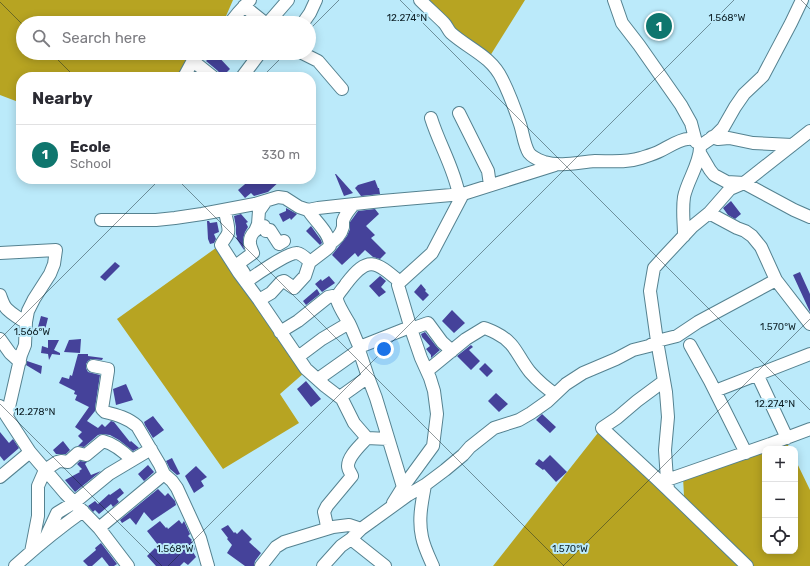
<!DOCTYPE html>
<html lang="en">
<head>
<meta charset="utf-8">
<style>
	:root { --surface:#fff; --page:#f2f2f3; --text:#2b2b33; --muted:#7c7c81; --line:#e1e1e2; --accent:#0f766e }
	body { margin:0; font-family:Rubik,sans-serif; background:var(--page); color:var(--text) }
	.controls { position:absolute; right:12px; bottom:12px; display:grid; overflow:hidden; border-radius:8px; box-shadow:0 2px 10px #0003 }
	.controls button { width:36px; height:36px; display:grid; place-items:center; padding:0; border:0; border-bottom:1px solid var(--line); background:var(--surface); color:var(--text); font:20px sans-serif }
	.you { position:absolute; left:384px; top:349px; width:14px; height:14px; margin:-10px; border:3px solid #fff; border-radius:50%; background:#1a73e8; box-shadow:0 0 0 6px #1a73e833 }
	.badge { display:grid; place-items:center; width:26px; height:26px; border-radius:50%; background:var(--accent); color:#fff; font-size:13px; font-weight:700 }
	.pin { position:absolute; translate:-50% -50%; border:2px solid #fff; box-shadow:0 1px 4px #0006 }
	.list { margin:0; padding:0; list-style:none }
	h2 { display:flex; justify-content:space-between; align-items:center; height:52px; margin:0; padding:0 16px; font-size:17px }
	h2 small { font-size:13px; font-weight:400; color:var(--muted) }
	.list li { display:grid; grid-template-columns:26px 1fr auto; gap:12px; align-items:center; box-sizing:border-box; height:60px; padding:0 16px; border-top:1px solid var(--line) }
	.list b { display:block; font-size:15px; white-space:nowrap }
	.list p { margin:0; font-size:13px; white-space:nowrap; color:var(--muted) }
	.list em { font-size:13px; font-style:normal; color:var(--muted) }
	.icon { flex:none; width:22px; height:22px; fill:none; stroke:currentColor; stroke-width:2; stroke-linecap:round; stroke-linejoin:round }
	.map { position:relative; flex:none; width:810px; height:566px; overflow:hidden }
	.search { position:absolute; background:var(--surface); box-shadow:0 2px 10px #0003; left:16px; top:16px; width:300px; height:44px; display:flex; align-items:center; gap:10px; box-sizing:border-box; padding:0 14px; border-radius:22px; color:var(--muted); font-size:15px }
	.panel { position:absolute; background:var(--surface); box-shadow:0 2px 10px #0003; left:16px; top:72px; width:300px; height:112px; border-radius:16px }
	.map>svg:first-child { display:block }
	.forest { fill:#b7a422 }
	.building { fill:#45429a }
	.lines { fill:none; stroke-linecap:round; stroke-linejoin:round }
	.minor-casing { stroke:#558290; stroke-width:14 }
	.minor { stroke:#fff; stroke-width:12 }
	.ticks { fill:none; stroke:#0f2127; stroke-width:1; stroke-opacity:0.45 }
	.ticks-label { font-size:10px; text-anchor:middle; fill:#0f2127; stroke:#bbeafa; stroke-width:4; stroke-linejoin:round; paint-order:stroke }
</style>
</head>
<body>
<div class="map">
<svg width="810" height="566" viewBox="0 0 810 566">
	<rect width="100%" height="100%" fill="#bbeafa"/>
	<path class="forest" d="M0 0H233L223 23H23V53H199L185 77H21V103L0 95Z
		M425 0H525L490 56 464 42Z
		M220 245 304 373 280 394 299 423 223 469 117 319Z
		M601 429 738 566H493Z
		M785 439 790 449H765V551H795V459L810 490V566H750L691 508 684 496 683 477Z"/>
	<path class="building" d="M214 53H215L230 69 226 73 230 77H220V74L218 71 206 61Z
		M335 174H336L353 193 344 196Z
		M251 179H282L268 192 254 196 251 193 245 198 238 190Z
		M375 180 378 188H379L380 194 361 196 355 188 358 185Z
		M731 201 741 214 735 219 728 215 723 208Z
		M286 208 297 214 291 220 290 218 283 222 279 214 286 211Z
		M375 209 379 214 366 226 375 235 371 238 386 253 380 259 373 257 365 250 358 257 355 253 342 265 332 255 347 236 350 229V222L353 218 358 211Z
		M241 214 248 222 246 223 248 227 245 232 243 239 244 250 236 238 237 237 236 234V227L234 216Z
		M207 221H209L210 223 217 222 219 232 214 234 216 239 214 243 210 244 208 239Z
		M311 226 321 240 322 243 320 245 306 231Z
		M115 262 120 266 105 281 100 277Z
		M800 272 810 294V312L793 275Z
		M379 275 386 281 381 287 386 292 379 297 369 286 380 276Z
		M329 276 335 283 322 292 315 284 321 279 322 281Z
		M421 284 426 290 425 291 429 295 423 301 414 292Z
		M317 289 320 294 306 305 303 301Z
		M452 310 465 323 454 333 442 321Z
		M41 316 48 318 45 330 38 327Z
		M425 332 436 346 440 350 431 358V355L426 349 430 346 422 337 421 334Z
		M81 339 80 353 64 352 69 340Z
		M48 340H59L54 350 60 353V355L52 354 49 360 48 354 41 353 42 346 48 348Z
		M471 345 473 347 469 350 480 361 471 370 457 356Z
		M78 354H88V356L103 358 102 360 91 359 88 361 86 364V368L88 372 100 375 95 408V411L87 421 98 428 102 424 105 427 111 421 114 422 130 442 131 441 139 448 133 451 119 440 110 435 102 434 98 435 84 447 78 446 83 441 78 436 82 432 75 427 89 407 75 400 77 395 74 394 75 391 59 383 62 377 69 379 70 375 72 376Z
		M27 361 42 366 41 374 26 365Z
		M485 363 493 371 487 377 479 369Z
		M306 381 321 399 311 407 297 389Z
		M126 384 133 400 116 405 113 389Z
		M496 393 508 404 499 412 488 401Z
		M542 414 556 427 550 433 536 420Z
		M153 416 164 430 153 438 145 425 144 422Z
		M0 432 9 443 13 439 19 448 4 461 0 456Z
		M63 441 70 450 66 454H56L53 450Z
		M550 455 567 472 556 482 544 469 543 470 535 464 539 459 543 462Z
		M172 458 180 474 177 475 170 469 166 461Z
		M80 461 87 462 85 464 91 475 101 471 75 492 65 480 80 472 79 471 82 469 77 464Z
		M148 465 154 472 144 481 138 474Z
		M196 466 207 477 201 481 204 486 194 493 185 476Z
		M120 488 124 493 117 499 119 502 113 507 111 504 99 514 95 510 93 512 88 506 95 501 98 504 109 494 110 495Z
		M158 489 165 496 168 493 175 501 176 505 152 521 144 512 136 525 130 518 122 523 120 520Z
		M179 520 182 524 184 521 190 534 188 536 192 540 191 541 194 544 195 549 193 552 196 557 188 565 184 562 180 566H156L147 556 158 545 147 531 160 521 166 528 167 527 168 529Z
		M228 525 234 533 235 532 237 534 242 529 252 539 249 542 261 553 255 561 254 566H245L227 553 232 545 227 539 228 538 221 529Z
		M101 543 117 564 114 566H109L102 557 92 566H88L83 561 96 550 95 548Z"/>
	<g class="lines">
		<g class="minor-casing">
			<path id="minor" d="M420 0C428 8 436 15 444 23 447 26 448 30 451 33 469 49 491 56 502 79 509 93 515 109 520 124 523 133 524 145 529 153 533 158 539 160 544 162 561 167 579 162 595 161 610 161 626 163 641 158 647 156 654 154 660 151 668 147 680 139 688 139 693 138 698 142 700 146
				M614 0 622 23 639 45 681 105 691 123 696 142
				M244 6 265 23
				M230 23 238 13 250 0
				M268 23 288 0
				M303 23 310 13 316 0
				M302 53 318 61 342 89
				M193 61 213 77
				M184 77 197 53
				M242 77 260 53
				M459 113 488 171 490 185
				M431 118C439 144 454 168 459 195
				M712 137 718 139 729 138 753 143 792 145
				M700 153 710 170 714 175 727 182 744 183 794 210 810 217
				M225 210C225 216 230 228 228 233 227 237 223 240 221 245L239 273 259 300 306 369 325 386 342 399 354 423 367 438 388 439
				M709 213 737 228 745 231 752 236 761 247 776 280 810 324
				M101 220H156L175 218 202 214 255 204 278 197 285 198 299 207 308 210 318 208 382 201 463 194 555 165
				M255 231 258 224 259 211 266 201
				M684 236C684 223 682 210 684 197 687 181 701 162 700 146L716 135 723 128 735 107 744 94 763 76 791 23 802 0
				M331 243C336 239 341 235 343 227 343 225 343 223 343 221 345 214 350 209 354 204
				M0 253 56 250 54 264 50 274 34 299 28 311 26 322 25 345 21 355 7 416
				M244 273 238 264 242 261 253 253C252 250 250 246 250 243 249 235 256 229 264 226L266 231 270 230 279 244 284 241
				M246 282C254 276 290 251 297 253 302 254 307 259 310 262
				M0 295C2 300 3 305 7 309 11 313 21 320 26 322
				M259 300 271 293 281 282 284 281 294 288 305 276 309 264 310 262 327 249 330 246C330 233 315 221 308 210
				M411 329 428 323 442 342 452 351
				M280 332 298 321 328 297 333 296 337 297
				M0 339 10 353 20 362
				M690 345 710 381 746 453
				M360 348C356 340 353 331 349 323 345 316 339 307 337 300 336 295 343 289 346 284 368 255 375 261 400 282
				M298 357 322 339 349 323
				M93 366 108 369V371L102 409 105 412C117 415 128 418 137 426L160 465 164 474 172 481 177 488 200 538 208 566
				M427 371 466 339 484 328C488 329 492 331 496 333 516 343 517 356 530 372 538 381 546 388 555 394
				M757 374 787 438
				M318 379 359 350
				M664 381 637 401 617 418 602 428 657 479 747 566
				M715 391 810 354
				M340 397 368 377
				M0 406 30 452 65 493 99 528 128 566
				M0 477 30 452
				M667 480 770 444 810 429
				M425 485C422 502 418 519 422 537 424 547 429 557 433 566
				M403 487 376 398 368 377 359 350 362 346 410 327
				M668 489 667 480 665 450 668 417 666 392 657 341 650 291 654 268 663 258 693 226 709 213 730 189 744 183 810 131
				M393 503 403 487 433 446 437 414 434 391 430 378 421 358 411 329 398 285 400 282 432 253 463 194
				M99 528 164 474
				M327 528 326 521 324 512 327 506 352 476C351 473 348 470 348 466 348 456 360 446 367 438
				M351 539 385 566
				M44 541 57 513 75 502 109 474 151 449
				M31 552 38 516V486L45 470 57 462 61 461 68 462 78 453 86 455 103 441C115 444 124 452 132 460
				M15 566C37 546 59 528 83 511
				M261 566 276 547 284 542 333 527 349 525 361 529
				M323 566 341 546 351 539 361 529 408 495 425 485 445 470 463 455 470 447 494 428 519 420 531 413 548 401 566 384 583 373 616 359 633 350 649 346 657 341 677 336 698 322 776 280"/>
		</g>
		<use href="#minor" class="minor"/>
	</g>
	<path class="ticks" d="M400 0 810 410M801 0 810 9M0 2 23 25M309 30 339 0M51 53 75 77M262 77 286 53M177 179 564 566M0 339 160 179M0 404 162 566M168 566 734 0M563 566 810 319"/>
	<g class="ticks-label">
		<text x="407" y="21">12.274°N</text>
		<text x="727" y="21">1.568°W</text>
		<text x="778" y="330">1.570°W</text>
		<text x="32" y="335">1.566°W</text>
		<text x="775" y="407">12.274°N</text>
		<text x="35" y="415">12.278°N</text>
		<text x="175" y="552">1.568°W</text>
		<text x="570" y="552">1.570°W</text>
	</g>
</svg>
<div class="controls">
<button>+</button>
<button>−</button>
<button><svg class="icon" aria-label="locate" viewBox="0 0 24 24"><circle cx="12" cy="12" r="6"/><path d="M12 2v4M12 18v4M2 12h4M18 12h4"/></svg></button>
</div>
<div class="you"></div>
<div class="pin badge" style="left:659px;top:26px">1</div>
<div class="search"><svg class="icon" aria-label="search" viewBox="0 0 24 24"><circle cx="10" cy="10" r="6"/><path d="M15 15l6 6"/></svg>Search here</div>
<section class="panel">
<h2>Nearby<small></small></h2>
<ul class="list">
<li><span class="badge">1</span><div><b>Ecole</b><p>School</p></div><em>330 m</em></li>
</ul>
</section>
</div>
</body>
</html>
